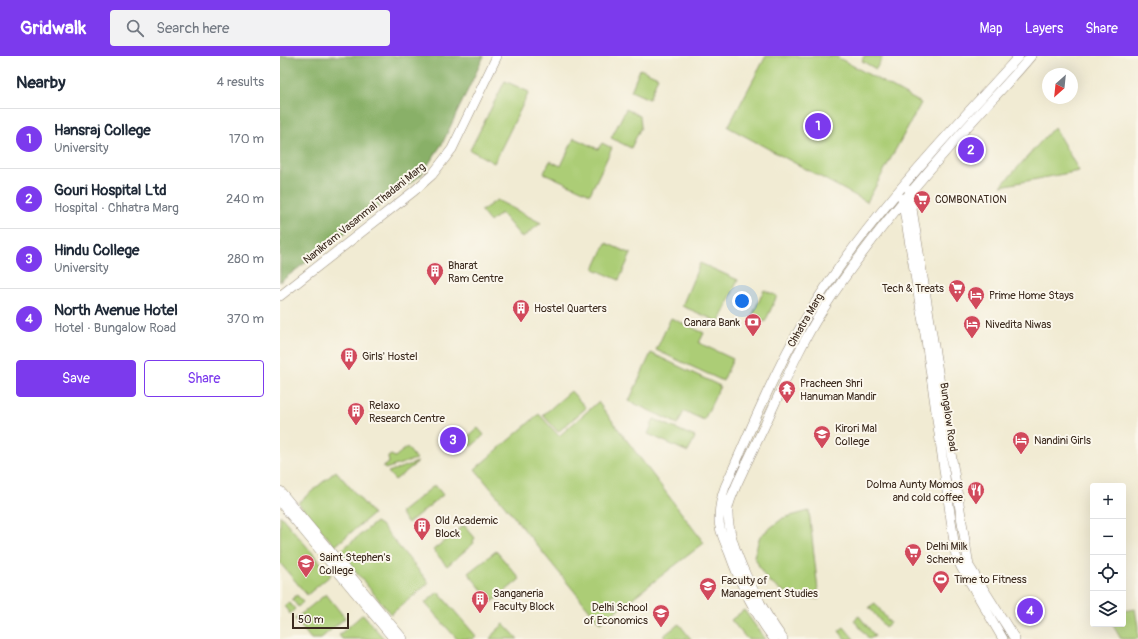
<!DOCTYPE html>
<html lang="en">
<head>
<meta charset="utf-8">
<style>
	:root { --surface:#fff; --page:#f2f2f3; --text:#1f2937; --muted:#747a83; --line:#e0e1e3; --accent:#7c3aed }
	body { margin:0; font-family:Pangolin,sans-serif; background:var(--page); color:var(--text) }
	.controls { position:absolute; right:12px; bottom:12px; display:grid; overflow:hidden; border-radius:4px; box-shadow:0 4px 16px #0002 }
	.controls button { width:36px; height:36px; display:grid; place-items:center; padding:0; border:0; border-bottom:1px solid var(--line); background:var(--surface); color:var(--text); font:20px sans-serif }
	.compass { position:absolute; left:762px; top:12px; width:36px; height:36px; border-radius:50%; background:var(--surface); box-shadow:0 4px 16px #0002; rotate:207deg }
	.scale { position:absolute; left:12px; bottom:10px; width:57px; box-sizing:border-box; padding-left:4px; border:2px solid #3b2a1e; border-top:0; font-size:11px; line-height:14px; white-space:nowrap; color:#3b2a1e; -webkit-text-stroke:3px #fbf7ec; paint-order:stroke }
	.you { position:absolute; left:462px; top:245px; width:14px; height:14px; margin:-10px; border:3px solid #fff; border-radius:50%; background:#1a73e8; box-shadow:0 0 0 6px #1a73e833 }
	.badge { display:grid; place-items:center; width:26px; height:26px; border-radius:50%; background:var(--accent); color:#fff; font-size:13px; font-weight:700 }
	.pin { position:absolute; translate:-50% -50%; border:2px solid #fff; box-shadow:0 1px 4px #0006 }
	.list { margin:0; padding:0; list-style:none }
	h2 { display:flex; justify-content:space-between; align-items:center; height:52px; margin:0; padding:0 16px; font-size:17px }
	h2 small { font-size:13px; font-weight:400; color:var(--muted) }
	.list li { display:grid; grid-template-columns:26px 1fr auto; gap:12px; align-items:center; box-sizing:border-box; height:60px; padding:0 16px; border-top:1px solid var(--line) }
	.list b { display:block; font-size:15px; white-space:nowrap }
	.list p { margin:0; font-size:13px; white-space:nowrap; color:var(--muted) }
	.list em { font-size:13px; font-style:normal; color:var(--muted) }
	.actions { display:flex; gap:8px; padding:12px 16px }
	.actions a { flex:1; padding:9px 0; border:1px solid var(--accent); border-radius:4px; text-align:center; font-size:14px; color:var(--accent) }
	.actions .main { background:var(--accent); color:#fff }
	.icon { flex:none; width:22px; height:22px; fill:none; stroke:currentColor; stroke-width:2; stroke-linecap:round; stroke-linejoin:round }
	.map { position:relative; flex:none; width:858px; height:583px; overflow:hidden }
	header { display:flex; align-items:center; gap:24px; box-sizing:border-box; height:56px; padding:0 20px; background:var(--accent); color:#fff }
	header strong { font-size:19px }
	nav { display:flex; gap:22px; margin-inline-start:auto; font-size:14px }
	.search { width:280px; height:36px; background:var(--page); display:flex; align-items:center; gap:10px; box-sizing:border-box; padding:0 14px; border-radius:4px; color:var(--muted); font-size:15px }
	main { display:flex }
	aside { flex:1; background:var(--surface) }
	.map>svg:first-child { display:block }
	.green { fill:#accd76; stroke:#747c4a }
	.forest { fill:#89b067; stroke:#626d42 }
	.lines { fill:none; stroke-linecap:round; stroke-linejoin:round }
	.minor-casing { stroke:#968a78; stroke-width:10 }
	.minor { stroke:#fff; stroke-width:9 }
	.labels { text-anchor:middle; stroke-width:4; stroke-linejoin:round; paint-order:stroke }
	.poi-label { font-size:11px; fill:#3b2a1e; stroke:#fbf7ec; text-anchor:start }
	.street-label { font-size:11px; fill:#3b2a1e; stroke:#fbf7ec }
</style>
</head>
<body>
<header>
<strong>Gridwalk</strong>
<div class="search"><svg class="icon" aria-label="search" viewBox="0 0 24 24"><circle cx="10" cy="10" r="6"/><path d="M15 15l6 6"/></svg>Search here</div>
<nav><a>Map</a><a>Layers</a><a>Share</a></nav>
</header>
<main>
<aside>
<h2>Nearby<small>4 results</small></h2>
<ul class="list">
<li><span class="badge">1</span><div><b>Hansraj College</b><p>University</p></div><em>170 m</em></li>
<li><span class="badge">2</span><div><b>Gouri Hospital Ltd</b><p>Hospital · Chhatra Marg</p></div><em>240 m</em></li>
<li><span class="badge">3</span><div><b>Hindu College</b><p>University</p></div><em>280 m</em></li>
<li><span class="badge">4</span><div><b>North Avenue Hotel</b><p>Hotel · Bungalow Road</p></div><em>370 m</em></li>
</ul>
<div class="actions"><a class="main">Save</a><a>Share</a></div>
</aside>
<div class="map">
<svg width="858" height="583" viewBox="0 0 858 583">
	<rect width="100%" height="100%" fill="#fbf7ec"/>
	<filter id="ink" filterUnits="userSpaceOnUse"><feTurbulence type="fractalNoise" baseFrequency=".025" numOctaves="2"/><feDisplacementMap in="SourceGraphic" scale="8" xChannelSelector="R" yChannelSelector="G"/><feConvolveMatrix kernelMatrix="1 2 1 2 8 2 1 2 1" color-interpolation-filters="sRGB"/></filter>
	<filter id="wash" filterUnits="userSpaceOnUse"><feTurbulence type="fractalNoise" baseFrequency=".012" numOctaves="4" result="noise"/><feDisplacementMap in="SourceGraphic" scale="16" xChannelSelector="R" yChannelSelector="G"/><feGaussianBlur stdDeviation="0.9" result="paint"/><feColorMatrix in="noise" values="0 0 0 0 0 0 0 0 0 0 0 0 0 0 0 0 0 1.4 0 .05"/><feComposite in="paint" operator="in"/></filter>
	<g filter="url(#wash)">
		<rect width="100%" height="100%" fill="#f1ebd3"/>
		<path class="green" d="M486 0H555L641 47 587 146 448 71Z
			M584 0H603L596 13 582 5Z
			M360 13 378 21 369 43 351 35Z
			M225 25 249 36 214 107 190 94Z
			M346 53 360 60 361 71 351 92 331 82Z
			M774 71 799 115 721 130Z
			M294 82 318 93 322 87 332 92 310 138 264 117 270 105 281 110Z
			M217 144 261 167 242 182 221 157 210 166 201 155Z
			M326 187 351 198 339 224 314 213Z
			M420 207 458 224 439 266 402 250Z
			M484 234 497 240 485 266 472 260Z
			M391 262 424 277 419 287 453 303 443 325 376 294Z
			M371 297 440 330 424 364 404 355 398 368 349 345Z
			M291 335 306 352 278 376 263 359Z
			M318 346 424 487 320 567 195 413 259 358 279 380Z
			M374 363 415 381 408 396 368 378Z
			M198 372 204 379 191 391 185 383Z
			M127 391 136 403 105 413 103 411 109 407 108 401 111 399 115 401Z
			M138 406 115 424 108 416Z
			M56 415 93 458 55 490 18 447Z
			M155 429 163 439 128 467 120 457Z
			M529 455 539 543C520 542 499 537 486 522 481 516 478 507 474 500L480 480 503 462Z
			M0 459 51 519 27 539 0 507Z
			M96 466 101 469 149 527 111 558 59 496Z
			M184 469 195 482 193 485 194 487 167 510 153 494Z
			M216 495 240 523 212 546 188 517Z
			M158 536 196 580 193 583H177L145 547Z
			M46 538 65 562 40 583H31L15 563Z
			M17 539 23 546 18 551 12 543Z
			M9 546 15 553 10 558 4 550Z
			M595 547 610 567 605 571 589 551Z
			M855 553 858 571V583H841L832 568H843V555Z
			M464 554 485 583H467L451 564Z
			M83 558 104 583H62L59 579Z
			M579 560 595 580 589 583 574 564Z
			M224 568 238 583H210L214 577Z
			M399 568 411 583H386L383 580Z
			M564 571 574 583H565L559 575Z"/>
		<path class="forest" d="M0 0H204L162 88 141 119 0 226Z"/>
	</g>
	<g filter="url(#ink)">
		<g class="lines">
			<g class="minor-casing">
				<path id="minor" d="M629 134 689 510 735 583
					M622 142 646 284 676 500 681 511 723 583
					M0 240 134 135 152 119 172 93 217 0
					M0 435 123 583
					M0 446 114 583
					M494 583C474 557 460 527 449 496 445 486 439 475 439 464 439 453 441 442 445 431 472 371 497 308 532 252 590 159 667 80 739 0
					M503 583C482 554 446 490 448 453 449 445 453 438 456 430 465 410 475 390 484 371 502 333 519 290 542 255 590 181 648 114 707 49 722 33 737 17 751 0"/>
			</g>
			<use href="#minor" class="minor"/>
		</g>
	</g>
	<defs>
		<g id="supermarket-pin" transform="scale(0.9)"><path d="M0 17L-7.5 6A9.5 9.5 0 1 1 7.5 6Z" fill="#d1495b" stroke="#fbf7ec"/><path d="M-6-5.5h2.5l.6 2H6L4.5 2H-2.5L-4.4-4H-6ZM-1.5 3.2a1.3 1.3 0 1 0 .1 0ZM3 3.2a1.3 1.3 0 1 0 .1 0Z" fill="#fff"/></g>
		<g id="building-pin" transform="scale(0.9)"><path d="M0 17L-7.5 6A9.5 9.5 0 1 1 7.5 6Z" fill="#d1495b" stroke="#fbf7ec"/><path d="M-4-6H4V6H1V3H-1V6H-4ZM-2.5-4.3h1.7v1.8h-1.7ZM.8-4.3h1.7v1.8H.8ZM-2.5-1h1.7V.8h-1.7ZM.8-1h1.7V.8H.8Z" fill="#fff"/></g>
		<g id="hotel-pin" transform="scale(0.9)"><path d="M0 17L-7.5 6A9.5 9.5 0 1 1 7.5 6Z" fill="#d1495b" stroke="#fbf7ec"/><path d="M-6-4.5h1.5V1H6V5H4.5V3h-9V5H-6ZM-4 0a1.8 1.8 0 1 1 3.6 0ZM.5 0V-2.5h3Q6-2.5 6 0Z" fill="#fff"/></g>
		<g id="bank-pin" transform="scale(0.9)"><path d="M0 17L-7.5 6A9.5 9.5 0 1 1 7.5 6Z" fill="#d1495b" stroke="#fbf7ec"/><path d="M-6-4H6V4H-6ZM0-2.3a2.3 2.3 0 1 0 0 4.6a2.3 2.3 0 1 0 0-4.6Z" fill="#fff"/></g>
		<g id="temple-pin" transform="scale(0.9)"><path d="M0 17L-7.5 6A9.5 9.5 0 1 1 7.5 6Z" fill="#d1495b" stroke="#fbf7ec"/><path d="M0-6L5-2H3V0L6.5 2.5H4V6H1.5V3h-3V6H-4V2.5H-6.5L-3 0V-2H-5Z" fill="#fff"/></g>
		<g id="university-pin" transform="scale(0.9)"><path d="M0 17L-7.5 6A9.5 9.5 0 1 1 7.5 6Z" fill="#d1495b" stroke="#fbf7ec"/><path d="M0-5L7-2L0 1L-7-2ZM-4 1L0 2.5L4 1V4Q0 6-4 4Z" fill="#fff"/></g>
		<g id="restaurant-pin" transform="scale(0.9)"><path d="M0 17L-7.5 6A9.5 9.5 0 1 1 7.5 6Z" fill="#d1495b" stroke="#fbf7ec"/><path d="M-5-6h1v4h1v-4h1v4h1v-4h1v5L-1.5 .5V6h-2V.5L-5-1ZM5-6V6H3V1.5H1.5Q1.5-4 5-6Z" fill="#fff"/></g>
		<g id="stadium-pin" transform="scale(0.9)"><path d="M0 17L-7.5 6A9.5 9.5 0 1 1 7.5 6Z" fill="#d1495b" stroke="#fbf7ec"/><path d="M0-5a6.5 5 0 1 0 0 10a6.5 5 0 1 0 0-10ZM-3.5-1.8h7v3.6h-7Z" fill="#fff"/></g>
	</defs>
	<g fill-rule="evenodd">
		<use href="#supermarket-pin" x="642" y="143"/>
		<use href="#building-pin" x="155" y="215"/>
		<use href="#supermarket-pin" x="677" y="232"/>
		<use href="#hotel-pin" x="696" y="239"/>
		<use href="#building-pin" x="241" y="252"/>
		<use href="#bank-pin" x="473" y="266"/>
		<use href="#hotel-pin" x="692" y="268"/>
		<use href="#building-pin" x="69" y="300"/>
		<use href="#temple-pin" x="507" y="333"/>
		<use href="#building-pin" x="76" y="355"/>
		<use href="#university-pin" x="542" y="378"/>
		<use href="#hotel-pin" x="741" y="384"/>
		<use href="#restaurant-pin" x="696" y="434"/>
		<use href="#building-pin" x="142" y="470"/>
		<use href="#supermarket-pin" x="633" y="496"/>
		<use href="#university-pin" x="26" y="507"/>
		<use href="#stadium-pin" x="661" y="523"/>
		<use href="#university-pin" x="428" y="530"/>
		<use href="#building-pin" x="200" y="543"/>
		<use href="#university-pin" x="381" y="557"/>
	</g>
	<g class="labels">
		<g class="poi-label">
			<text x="655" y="147">COMBONATION</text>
			<text x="168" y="213">Bharat<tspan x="168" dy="13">Ram Centre</tspan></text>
			<text x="664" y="236" text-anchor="end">Tech &amp; Treats</text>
			<text x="709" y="243">Prime Home Stays</text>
			<text x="254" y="256">Hostel Quarters</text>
			<text x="460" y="270" text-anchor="end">Canara Bank</text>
			<text x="705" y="272">Nivedita Niwas</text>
			<text x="82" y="304">Girls' Hostel</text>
			<text x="520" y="331">Pracheen Shri<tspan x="520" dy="13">Hanuman Mandir</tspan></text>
			<text x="89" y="353">Relaxo<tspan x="89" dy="13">Research Centre</tspan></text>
			<text x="555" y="376">Kirori Mal<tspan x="555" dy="13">College</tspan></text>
			<text x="754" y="388">Nandini Girls</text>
			<text x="683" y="432" text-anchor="end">Dolma Aunty Momos<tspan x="683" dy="13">and cold coffee</tspan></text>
			<text x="155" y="468">Old Academic<tspan x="155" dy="13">Block</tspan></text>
			<text x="646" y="494">Delhi Milk<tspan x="646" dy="13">Scheme</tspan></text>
			<text x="39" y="505">Saint Stephen's<tspan x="39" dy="13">College</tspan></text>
			<text x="674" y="527">Time to Fitness</text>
			<text x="441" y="528">Faculty of<tspan x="441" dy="13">Management Studies</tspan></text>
			<text x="213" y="541">Sanganeria<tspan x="213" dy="13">Faculty Block</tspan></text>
			<text x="368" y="555" text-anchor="end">Delhi School<tspan x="368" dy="13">of Economics</tspan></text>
		</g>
		<g class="street-label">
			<text transform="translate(84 157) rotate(-39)" y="4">Nanikram Vasanmal Thadani Marg</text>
			<text transform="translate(525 264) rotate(-60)" y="4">Chhatra Marg</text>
			<text transform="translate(669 361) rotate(82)" y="4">Bungalow Road</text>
		</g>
	</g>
</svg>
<div class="controls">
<button>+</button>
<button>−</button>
<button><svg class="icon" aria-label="locate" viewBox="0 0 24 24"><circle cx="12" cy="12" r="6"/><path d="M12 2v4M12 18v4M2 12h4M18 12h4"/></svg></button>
<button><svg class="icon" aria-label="layers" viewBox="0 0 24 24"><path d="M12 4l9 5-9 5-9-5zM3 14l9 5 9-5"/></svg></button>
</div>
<svg class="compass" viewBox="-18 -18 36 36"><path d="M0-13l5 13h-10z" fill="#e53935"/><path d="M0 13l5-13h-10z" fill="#747a83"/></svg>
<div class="scale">50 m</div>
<div class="you"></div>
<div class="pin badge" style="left:538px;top:70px">1</div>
<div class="pin badge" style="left:691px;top:94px">2</div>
<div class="pin badge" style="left:173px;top:384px">3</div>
<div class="pin badge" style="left:750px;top:555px">4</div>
</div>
</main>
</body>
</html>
